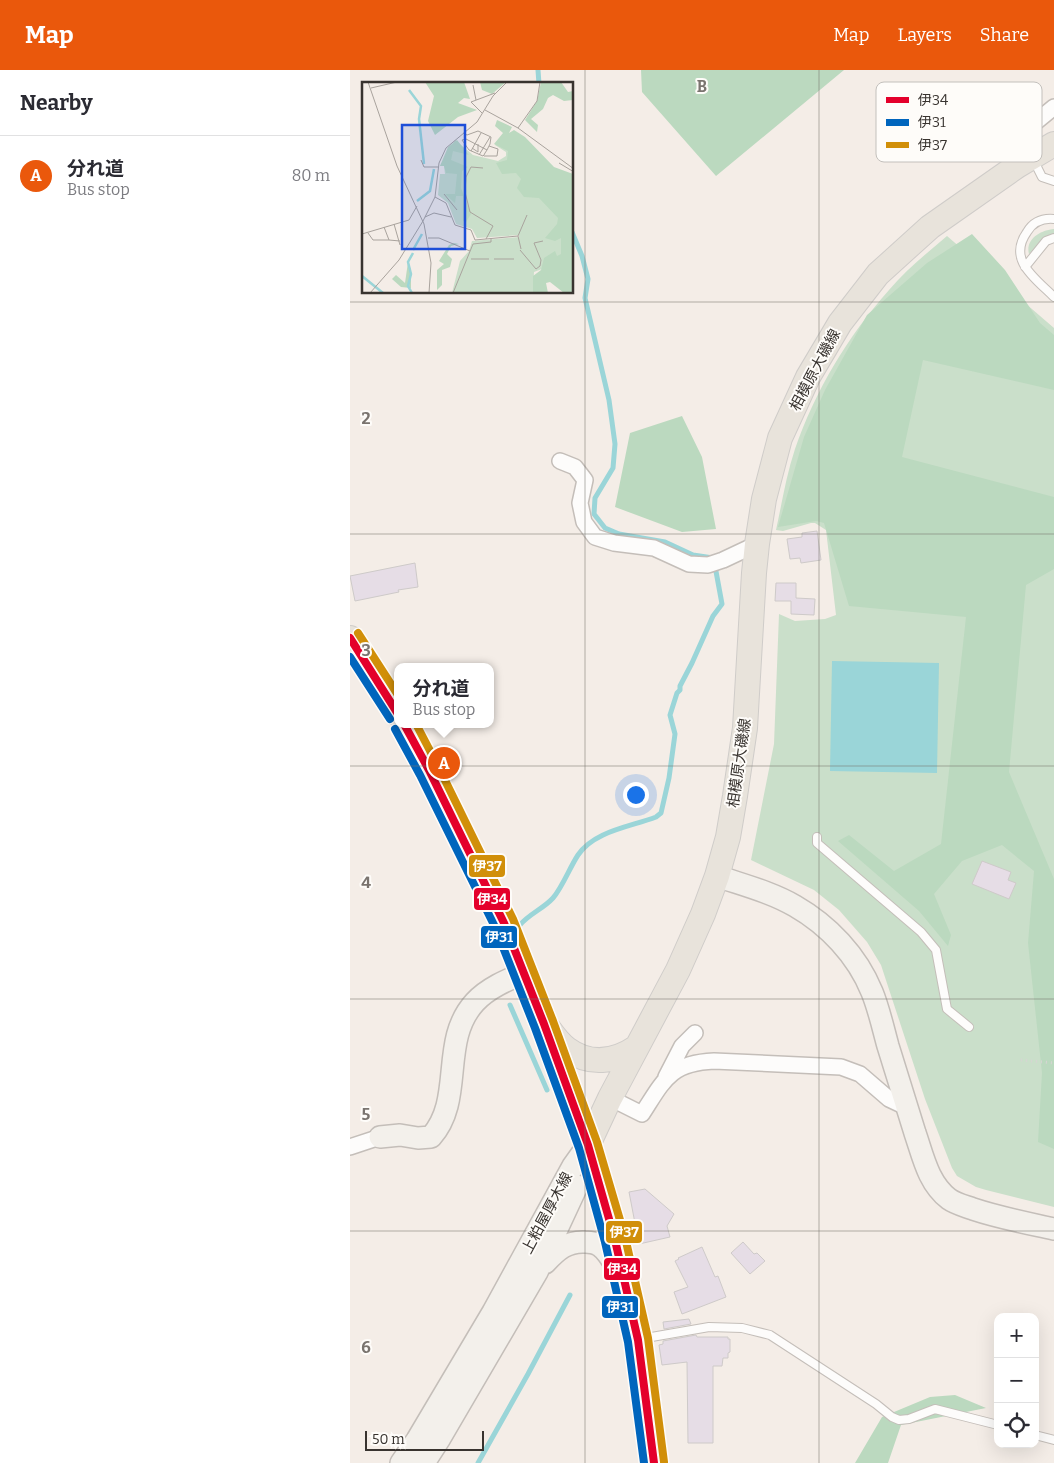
<!DOCTYPE html>
<html lang="en">
<head>
<meta charset="utf-8">
<style>
	:root { --surface:#fff; --page:#f2f2f3; --text:#2b2b33; --muted:#7c7c81; --line:#e1e1e2; --accent:#ea580c }
	body { margin:0; font-family:Bitter,"Noto Sans JP",serif; background:var(--page); color:var(--text) }
	.controls { position:absolute; right:15px; bottom:15px; display:grid; overflow:hidden; border-radius:10px; box-shadow:0 5px 20px #0002 }
	.controls button { width:45px; height:45px; display:grid; place-items:center; padding:0; border:0; border-bottom:1px solid var(--line); background:var(--surface); color:var(--text); font:25px sans-serif }
	.scale { position:absolute; left:15px; bottom:12px; width:119px; box-sizing:border-box; padding-left:5px; border:2px solid #38332f; border-top:0; font-size:14px; line-height:18px; white-space:nowrap; color:#38332f; -webkit-text-stroke:4px #fefcf9; paint-order:stroke }
	.you { position:absolute; left:285px; top:724px; width:18px; height:18px; margin:-12px; border:4px solid #fff; border-radius:50%; background:#1a73e8; box-shadow:0 0 0 8px #1a73e833 }
	.badge { display:grid; place-items:center; width:32px; height:32px; border-radius:50%; background:var(--accent); color:#fff; font-size:16px; font-weight:700 }
	.pin { position:absolute; translate:-50% -50%; border:2px solid #fff; box-shadow:0 1px 5px #0006 }
	.popup { position:absolute; left:44px; top:593px; width:100px; height:65px; box-sizing:border-box; display:grid; place-content:center; border-radius:10px; background:var(--surface); filter:drop-shadow(0 1px 4px #0005); font-size:16px; white-space:nowrap; color:var(--muted) }
	.popup b { font-size:19px; color:var(--text) }
	.popup::after { content:''; position:absolute; left:50%; top:100%; margin-left:-10px; border:10px solid transparent; border-top-color:var(--surface) }
	.list { margin:0; padding:0; list-style:none }
	h2 { display:flex; justify-content:space-between; align-items:center; height:65px; margin:0; padding:0 20px; font-size:21px }
	h2 small { font-size:16px; font-weight:400; color:var(--muted) }
	.list li { display:grid; grid-template-columns:32px 1fr auto; gap:15px; align-items:center; box-sizing:border-box; height:80px; padding:0 20px; border-top:1px solid var(--line) }
	.list b { display:block; font-size:19px; white-space:nowrap }
	.list p { margin:0; font-size:16px; white-space:nowrap; color:var(--muted) }
	.list em { font-size:16px; font-style:normal; color:var(--muted) }
	.icon { flex:none; width:28px; height:28px; fill:none; stroke:currentColor; stroke-width:2; stroke-linecap:round; stroke-linejoin:round }
	.map { position:relative; flex:none; width:704px; height:1393px; overflow:hidden }
	header { display:flex; align-items:center; gap:30px; box-sizing:border-box; height:70px; padding:0 25px; background:var(--accent); color:#fff }
	header strong { font-size:24px }
	nav { display:flex; gap:28px; margin-inline-start:auto; font-size:18px }
	main { display:flex }
	aside { flex:1; background:var(--surface) }
	.map>svg:first-child { display:block }
	.green { fill:#cadfca }
	.forest { fill:#bbd9bf }
	.water { fill:#9ad5d8 }
	.lines { fill:none; stroke-linecap:round; stroke-linejoin:round }
	.stream { stroke:#9ad5d8; stroke-width:5 }
	.building { fill:#e6dde6; stroke:#cecac9 }
	.lane-casing { stroke:#c4beb9; stroke-width:10 }
	.street-casing { stroke:#c4beb9; stroke-width:18 }
	.secondary-casing { stroke:#c4beb9; stroke-width:24 }
	.primary-casing { stroke:#cfccc9; stroke-width:26 }
	.path { stroke:#d7d4d3; stroke-width:3; stroke-dasharray:1 4; stroke-linecap:butt }
	.lane { stroke:#fdfcfb; stroke-width:8 }
	.street { stroke:#fdfcfb; stroke-width:15 }
	.secondary { stroke:#f3f0eb; stroke-width:21 }
	.primary { stroke:#e8e3db; stroke-width:24 }
	.bus-1-casing { stroke:#fefcf9; stroke-width:11 }
	.bus-2-casing { stroke:#fefcf9; stroke-width:11 }
	.bus-3-casing { stroke:#fefcf9; stroke-width:11 }
	.bus-1 { stroke:#e4002b; stroke-width:8 }
	.bus-2 { stroke:#0065bd; stroke-width:8 }
	.bus-3 { stroke:#d18f09; stroke-width:8 }
	.grid { fill:none; stroke:#7a746f; stroke-width:1; stroke-opacity:0.55 }
	.labels { text-anchor:middle; stroke-width:4; stroke-linejoin:round; paint-order:stroke }
	.street-label { font-size:15px; fill:#38332f; stroke:#fefcf9 }
	.inset-river { fill:none; stroke:#9ad5d8; stroke-width:2.5 }
	.inset-road { fill:none; stroke:#a9a39d; stroke-width:1 }
	.view { fill:#1d4ed8; fill-opacity:0.15; stroke:#1d4ed8; stroke-width:2.5 }
	.inset-edge { fill:none; stroke:#38332f; stroke-width:2.5 }
	.key { fill:#fefcf9; stroke:#c3c0bc; stroke-width:1 }
	.key-label { font-size:14px; fill:#38332f }
	.grid-label { font-size:16px; text-anchor:middle; font-weight:bold; fill:#7a746f; stroke:#fefcf9; stroke-width:4; stroke-linejoin:round; paint-order:stroke }
	.line-badge { stroke:#fefcf9; stroke-width:2 }
	.badge-label { font-size:14px; text-anchor:middle; font-weight:bold; fill:#fff }
</style>
</head>
<body>
<header>
<strong>Map</strong>
<nav><a>Map</a><a>Layers</a><a>Share</a></nav>
</header>
<main>
<aside>
<h2>Nearby<small></small></h2>
<ul class="list">
<li><span class="badge">A</span><div><b>分れ道</b><p>Bus stop</p></div><em>80 m</em></li>
</ul>
</aside>
<div class="map">
<svg width="704" height="1393" viewBox="0 0 704 1393">
	<rect width="100%" height="100%" fill="#f4ede7"/>
	<path class="green" d="M704 159V165L695 168 679 184C675 169 691 160 704 159Z
		M597 166 704 258V1137L636 1120 626 1117 607 1106 602 1098 575 1029 531 895 517 872 489 840 464 820 401 790 424 674 429 544 445 551 475 549 486 545 476 460 465 453H461L433 461 426 460C432 433 436 406 445 379 465 321 498 266 539 220 556 200 577 183 597 166Z"/>
	<path class="forest" d="M291 0H494L366 106 292 22Z
		M622 164 655 200 690 253 704 265V320L573 290 552 387 704 427V499L676 515 659 702 704 809V1079L688 1072 692 1003 678 873 684 801 652 775 612 791 584 824 601 865 598 876 569 841 488 771 499 765 544 801 591 774 616 547 499 536 474 453 466 451 428 457 454 367 475 320 517 245 577 193Z
		M332 346 352 387 366 459 332 462 265 437 280 363Z
		M605 1325 636 1338 551 1355 538 1393H505L532 1347 580 1327Z"/>
	<path class="water" d="M482 591 589 593 587 703 480 701Z"/>
	<g class="lines">
		<path class="stream" d="M188 0 189 14
			M222 162 232 186 238 209 235 228 259 330 265 374 263 398 245 428 244 444 255 458 269 464 315 472 343 485 363 488
			M170 855C179 844 193 839 203 828 212 818 220 797 228 785 244 761 280 757 306 747L311 743 319 708 325 664 320 645 327 623 330 620V616L342 593 363 546 372 534 365 496
			M160 935 197 1020
			M128 1393 178 1304 220 1225"/>
	</g>
	<path class="building" d="M467 461 471 490 451 493 450 488 440 489 437 469 452 467V463Z
		M65 493 68 517 48 520 49 522 5 531 0 506Z
		M426 513H446V528L465 529 464 545 441 544V531H425Z
		M632 791 661 802 658 810 666 813 659 829 622 814Z
		M295 1119 324 1144 317 1156 320 1167 289 1174 279 1122Z
		M393 1172 404 1184 407 1183 415 1191 400 1204 381 1183Z
		M352 1177 365 1207 368 1206 376 1227 332 1244 324 1222 338 1217 325 1191 329 1189 328 1188Z
		M339 1249 341 1254 314 1259 313 1252Z
		M346 1265 347 1267H378V1269H380V1282L378 1283V1288H373L372 1296H363V1373H338L337 1292 312 1295 309 1275 313 1274V1271Z"/>
	<g class="lines">
		<g class="lane-casing">
			<path id="lane" d="M683 89 692 107 704 111
				M704 149C693 148 683 152 677 162 657 190 685 208 704 227
				M675 197 696 171 704 168
				M467 767V773L571 862 586 880 597 939 619 957
				M290 1269 359 1257 392 1258 420 1265 526 1334 542 1347 549 1350 559 1349 585 1339 648 1355
				M685 1365 704 1370"/>
		</g>
		<g class="street-casing">
			<path id="street" d="M667 96 658 83 659 74 704 37
				M210 391 225 397 235 410 230 433 234 452 245 467 264 473 304 478 339 494 358 495 373 490 407 474
				M316 1007 332 976 345 963
				M260 1028 292 1044C314 1010 320 993 364 991L491 997 510 1004 539 1029 556 1037
				M0 1077 30 1067"/>
		</g>
		<g class="secondary-casing">
			<path id="secondary" d="M367 806C393 815 421 822 445 836 478 855 507 885 522 922 529 939 533 958 538 976 547 1005 556 1034 565 1063 573 1086 578 1113 599 1129 606 1134 615 1136 623 1139 650 1148 677 1153 704 1159
				M30 1067 50 1065 68 1068 81 1067C115 1029 89 971 125 932 138 918 157 910 174 903
				M195 1193C207 1180 217 1171 235 1172 241 1172 246 1173 250 1176 260 1183 265 1196 271 1205
				M51 1393 67 1370 143 1242 223 1096 238 1075
				M74 1393 90 1368 187 1202 227 1116"/>
		</g>
		<g class="primary-casing">
			<path id="primary" d="M0 568 48 644
				M54 654 79 700 154 853 194 954 238 1075 250 1114 265 1170 288 1270 304 1393
				M199 959C204 966 210 974 217 979 240 996 265 992 287 977
				M238 1075 260 1028 328 900 353 844 367 806 378 767 385 726 395 658 404 503 407 474 414 429 430 368 458 307 490 253 528 204 580 157 667 96 704 74"/>
		</g>
		<path class="path" d="M671 990 704 993"/>
		<use href="#lane" class="lane"/>
		<use href="#street" class="street"/>
		<use href="#secondary" class="secondary"/>
		<use href="#primary" class="primary"/>
		<g class="bus-1-casing">
			<path id="bus-1" d="M0 568 48 644
				M54 654 79 700 154 853 194 954 238 1075 265 1170 288 1270 304 1393"/>
		</g>
		<g class="bus-2-casing">
			<path id="bus-2" d="M0 587 40 649
				M45 659 70 705 145 857 185 958 229 1078 255 1172 278 1272 294 1393"/>
		</g>
		<g class="bus-3-casing">
			<path id="bus-3" d="M8 563 48 625
				M66 654 88 696 163 849 203 951 247 1072 275 1167 298 1268 314 1392"/>
		</g>
		<use href="#bus-1" class="bus-1"/>
		<use href="#bus-2" class="bus-2"/>
		<use href="#bus-3" class="bus-3"/>
	</g>
	<path class="grid" d="M235 0V1393M469 0V1393M0 232H704M0 464H704M0 696H704M0 929H704M0 1161H704"/>
	<g class="labels">
		<g class="street-label">
			<text transform="translate(465 300) rotate(-62)" y="5">相模原大磯線</text>
			<text transform="translate(389 693) rotate(-82)" y="5">相模原大磯線</text>
			<text transform="translate(197 1143) rotate(-62)" y="5">上粕屋厚木線</text>
		</g>
	</g>
	<g transform="translate(12 12)">
		<rect width="211" height="211" fill="#f4ede7"/>
		<path d="M144 54 212 158V175L172 190 171 211H90L98 179 107 169 110 159 157 155V153L115 156 110 147 94 142 86 121 76 113 78 92H83L82 84H78L93 58 111 73 136 79 144 74V70L133 63Z" fill="#cadfca"/>
		<path d="M63 0H102L108 17 102 16 96 21 115 28 96 35 73 53 66 39 72 14ZM118 0H144L130 12 120 8ZM179 0H199L206 10 211 9V18L202 19 191 13 186 16 181 27 169 37 176 43 175 50 163 38 175 19ZM135 38 150 45 147 51 152 48 163 55 192 85 211 92V211H202L188 200 184 201 186 211H171V194L179 188 182 176 193 169 195 174 199 172V156L193 159 183 156 195 142 196 136 177 116 162 115 155 106 159 97 154 91 140 92 134 81 145 78 146 69 132 62 141 51 133 44ZM95 58 107 73 91 69 89 78 106 85 100 89 99 106 109 132 104 140 101 139V114H94L93 121 83 112H93L95 92 84 91 82 84H78L86 65ZM92 161 97 162 89 164 85 172 90 177 88 185 80 188V203L75 208V188L82 182 77 179 87 163ZM46 180 49 188V206L39 205 30 197 34 193 43 201Z" fill="#bbd9bf"/>
		<path class="inset-river" d="M47 8 59 24 57 37 62 82M55 119 68 109 72 87M51 168 60 152M0 194 21 211M50 211 46 204 49 192 46 180 51 171"/>
		<path class="inset-road" d="M6 0 35 84 62 142 69 181 67 211M111 3 114 18M9 6 35 0M123 28 156 46 212 87M120 31 109 20 133 11M156 46 175 19 178 0M101 51 105 53 116 49 129 55 128 62 125 68 123 71 122 73 121 74 107 68 100 58 104 57 125 68M110 66 116 70V62M109 69 119 51M117 73 128 55M122 74H135L136 67 127 64M59 78 62 85H76M197 81 212 90M121 86 109 85 104 95 103 110 108 130 131 144 124 157M82 112 95 128M73 115 84 121 93 143 109 148 113 158 156 154M63 135 72 131 89 135M32 142 38 163M22 145 27 158 38 159M6 151 11 158H27M0 152 47 138 55 124M66 156H77L108 169M159 167 156 154 165 133M158 168 174 187 178 184 179 178 172 161 181 159M109 177H127M132 177H152M8 211 37 178 61 139 73 115 77 81 84 66 115 40 131 14 145 0M91 211 111 162 129 160V157"/>
		<path class="view" d="M40 43H103V167H40Z"/>
		<rect width="211" height="211" class="inset-edge"/>
	</g>
	<rect x="526" y="12" width="166" height="80" rx="8" class="key"/>
	<rect x="536" y="27" width="23" height="6" fill="#e4002b"/>
	<rect x="536" y="49" width="23" height="7" fill="#0065bd"/>
	<rect x="536" y="72" width="23" height="6" fill="#d18f09"/>
	<g class="key-label">
		<text x="568" y="35">伊34</text>
		<text x="568" y="57">伊31</text>
		<text x="568" y="80">伊37</text>
	</g>
	<g class="grid-label">
		<text x="352" y="22">B</text>
		<text x="16" y="354">2</text>
		<text x="16" y="586">3</text>
		<text x="16" y="818">4</text>
		<text x="16" y="1050">5</text>
		<text x="16" y="1283">6</text>
	</g>
	<g class="line-badge">
		<rect x="118" y="784" width="38" height="24" rx="5" fill="#d18f09"/>
		<rect x="123" y="817" width="38" height="24" rx="5" fill="#e4002b"/>
		<rect x="130" y="855" width="38" height="24" rx="5" fill="#0065bd"/>
		<rect x="255" y="1150" width="38" height="24" rx="5" fill="#d18f09"/>
		<rect x="253" y="1187" width="38" height="24" rx="5" fill="#e4002b"/>
		<rect x="251" y="1225" width="38" height="24" rx="5" fill="#0065bd"/>
	</g>
	<g class="badge-label">
		<text x="137" y="801">伊37</text>
		<text x="142" y="834">伊34</text>
		<text x="149" y="872">伊31</text>
		<text x="274" y="1167">伊37</text>
		<text x="272" y="1204">伊34</text>
		<text x="270" y="1242">伊31</text>
	</g>
</svg>
<div class="controls">
<button>+</button>
<button>−</button>
<button><svg class="icon" aria-label="locate" viewBox="0 0 24 24"><circle cx="12" cy="12" r="6"/><path d="M12 2v4M12 18v4M2 12h4M18 12h4"/></svg></button>
</div>
<div class="scale">50 m</div>
<div class="you"></div>
<div class="pin badge" style="left:94px;top:693px">A</div>
<div class="popup"><b>分れ道</b>Bus stop</div>
</div>
</main>
</body>
</html>
